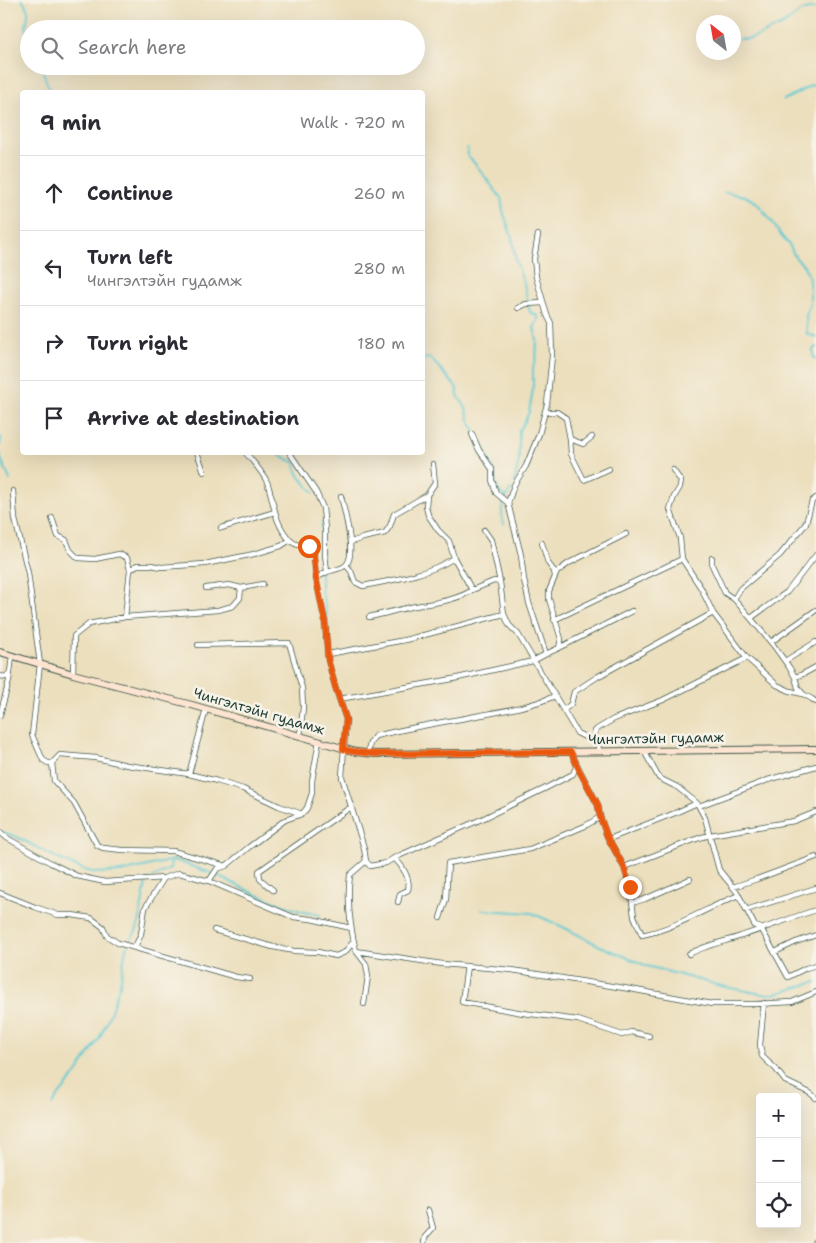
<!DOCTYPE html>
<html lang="en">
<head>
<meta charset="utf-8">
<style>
	:root { --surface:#fff; --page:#f2f2f3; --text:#2b2b33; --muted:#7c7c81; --line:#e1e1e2 }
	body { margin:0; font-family:"Shantell Sans",sans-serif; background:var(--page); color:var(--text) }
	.controls { position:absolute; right:15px; bottom:15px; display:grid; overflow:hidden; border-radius:5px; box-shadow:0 5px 20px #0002 }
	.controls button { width:45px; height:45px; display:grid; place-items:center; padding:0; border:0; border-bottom:1px solid var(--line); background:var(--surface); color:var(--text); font:25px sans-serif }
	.compass { position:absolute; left:696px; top:15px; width:45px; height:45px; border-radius:50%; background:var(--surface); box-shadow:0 5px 20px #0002; rotate:329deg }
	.stop { position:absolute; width:15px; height:15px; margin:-11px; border:4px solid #ea580c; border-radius:50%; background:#fff }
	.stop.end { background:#ea580c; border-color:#fff; box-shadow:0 1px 5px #0008 }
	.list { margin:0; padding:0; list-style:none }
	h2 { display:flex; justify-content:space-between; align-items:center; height:65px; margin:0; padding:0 20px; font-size:21px }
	h2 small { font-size:16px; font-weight:400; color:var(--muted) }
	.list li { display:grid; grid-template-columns:32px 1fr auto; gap:15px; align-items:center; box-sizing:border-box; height:75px; padding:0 20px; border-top:1px solid var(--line) }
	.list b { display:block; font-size:19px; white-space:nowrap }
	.list p { margin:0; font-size:16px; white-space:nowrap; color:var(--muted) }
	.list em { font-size:16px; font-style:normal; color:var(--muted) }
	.icon { flex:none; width:28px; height:28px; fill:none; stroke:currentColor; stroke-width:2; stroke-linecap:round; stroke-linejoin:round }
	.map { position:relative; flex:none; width:816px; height:1243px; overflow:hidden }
	.search { position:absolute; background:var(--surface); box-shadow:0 5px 20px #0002; left:20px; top:20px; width:405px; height:55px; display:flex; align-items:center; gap:12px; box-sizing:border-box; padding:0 18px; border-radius:28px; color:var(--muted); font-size:19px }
	.panel { position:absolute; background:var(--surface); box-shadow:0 5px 20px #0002; left:20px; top:90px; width:405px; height:365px; border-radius:5px }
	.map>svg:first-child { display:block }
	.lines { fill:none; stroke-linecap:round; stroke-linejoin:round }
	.stream { stroke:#5cc9d2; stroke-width:2 }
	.street-casing { stroke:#3e5549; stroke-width:6 }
	.secondary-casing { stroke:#3e5549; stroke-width:8 }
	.street { stroke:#fff; stroke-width:4.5 }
	.secondary { stroke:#fde4d1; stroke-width:6 }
	.route { stroke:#ea580c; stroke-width:6 }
	.labels { text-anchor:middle; stroke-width:5; stroke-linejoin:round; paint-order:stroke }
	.street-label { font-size:14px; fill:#1f3d34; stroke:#f7f3e8 }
</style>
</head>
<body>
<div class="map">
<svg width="816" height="1243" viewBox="0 0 816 1243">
	<rect width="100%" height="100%" fill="#f7f3e8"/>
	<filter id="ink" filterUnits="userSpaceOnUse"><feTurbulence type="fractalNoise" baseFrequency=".02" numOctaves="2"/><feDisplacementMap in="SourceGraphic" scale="10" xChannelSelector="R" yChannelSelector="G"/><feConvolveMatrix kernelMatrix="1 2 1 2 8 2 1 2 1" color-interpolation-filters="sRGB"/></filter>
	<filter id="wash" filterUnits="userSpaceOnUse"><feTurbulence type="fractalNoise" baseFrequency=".0096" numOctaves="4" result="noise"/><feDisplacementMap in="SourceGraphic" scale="20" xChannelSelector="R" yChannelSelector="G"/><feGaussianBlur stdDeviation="1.12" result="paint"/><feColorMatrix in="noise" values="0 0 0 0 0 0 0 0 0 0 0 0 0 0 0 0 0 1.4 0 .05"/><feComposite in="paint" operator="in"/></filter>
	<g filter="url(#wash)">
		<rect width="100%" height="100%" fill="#ecdfbd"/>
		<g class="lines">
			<path class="stream" d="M22 0C32 13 27 15 26 29L29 34
				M739 39C753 41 761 34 773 29 777 27 781 27 784 24 795 17 802 7 816 9
				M42 66 46 81 51 92
				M784 100 810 86 816 84
				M467 148 468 156 476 165 501 198 503 211 512 238 516 261 524 284 530 312 538 316V320L534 328 537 340 536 360 533 367V389L529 412 523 425 519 430V460L514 482
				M725 192 745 196 756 202 771 220 779 233 790 246 795 257 804 266 808 275 810 291V304L806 315 807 334 816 337
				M816 347 813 350 814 358 816 359
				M422 358 424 359 429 358 433 361 457 388 458 396 466 408 469 419 494 470C499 482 492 487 505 497
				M0 436 1 439 0 445
				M275 452 295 463C296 477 306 483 314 493
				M0 453 1 459 10 480
				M322 521 321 589 326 610 328 629
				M504 524C499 507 503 503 511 489
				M2 832 17 837 57 858 84 870 97 873 121 872 174 860 214 874 255 894 280 904 304 912 320 915
				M153 877 170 869 171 861
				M482 910 532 913 563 927 600 946 647 966 725 987 763 994H774L816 982
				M52 1105 59 1095 74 1077 99 1039 107 1022 120 984 126 948 136 931 139 923 146 882 149 880"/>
		</g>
	</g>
	<g filter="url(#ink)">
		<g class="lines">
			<g class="street-casing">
				<path id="street" d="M518 308 526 304 543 303
					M545 412H557L566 418 570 439 583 444 592 437
					M472 434 479 450 492 469V480L496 493 508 503
					M570 439 571 454 584 480 609 469
					M197 452 204 472
					M245 452C252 461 261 470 266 480 269 485 269 490 271 495 275 513 278 528 291 541 300 549 305 543 313 548L316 578 325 622 328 660 335 686 346 719 342 777 364 848 366 861 350 875C347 900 350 927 356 951L442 964 512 970 630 989 712 1004H756L792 1002 816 992
					M289 452 316 492 323 508 325 529V554L327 572 316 578
					M673 470 681 481 680 487 674 497 670 509 680 538 682 559 701 588 713 613 747 658 777 685 790 691 803 694 812 699 816 702
					M13 491 15 519 28 573 40 664 32 735 43 760 48 763H52
					M427 495 426 506 428 515 438 530 449 541 454 558 472 590 494 581 500 582 504 614 509 625 518 634 577 733 585 737H594
					M52 518 58 536 66 540 70 550 78 558 95 559 119 554 127 558 130 570 125 617
					M221 528 275 512
					M484 530 491 540 500 582
					M351 542 363 538 385 533 390 526 394 514 427 495 435 483 433 464
					M542 543 548 563 554 571 555 576
					M712 558V565L725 593 734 599 743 609 774 646 789 667 795 677 798 688 803 694
					M346 565 351 571 355 582 363 586C394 580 427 575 454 558
					M130 570 137 565H152L161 567 205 564 254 554 281 546 290 540
					M327 572C333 570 342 569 346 565 357 555 344 510 341 496
					M206 588 229 585 241 588 263 584
					M734 599 740 589 780 555 804 526 806 523 812 501 816 498
					M369 617C383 614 397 610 411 607 430 603 457 601 472 590
					M751 618 787 592 816 555
					M554 620 682 559
					M771 642 816 610
					M198 645 289 643 302 688 303 707 300 736
					M559 648 632 611
					M328 654 405 640 504 614
					M546 654 559 648 561 639 549 599V591L557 572 569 563 626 534
					M785 661 816 642
					M73 674 74 636 89 624 125 617 218 610 233 606 240 598 241 588
					M0 676 6 677 10 672
					M795 677 803 674 816 667
					M339 699 453 679 533 661 546 654 529 603 524 580 521 555 508 503 514 485 526 466 539 434 547 404 552 356 551 323 547 315 536 277 534 259 538 235
					M564 710 571 704 574 692 597 677 713 613
					M0 715 9 681 12 656
					M644 751 659 778 677 787 697 803 705 818 719 870 737 892 755 926 761 928 788 977 806 968 816 965
					M571 752 580 771 598 805 600 817 607 836 624 867 630 887 634 916 642 935C677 928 706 908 739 895
					M600 752 594 735 595 731 597 729 614 719 663 700 747 658
					M368 753 370 743 375 736C405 729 436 723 466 718 496 712 527 708 555 696
					M189 774 206 709
					M699 806 768 780 816 766
					M302 814 279 806 243 789 217 781 189 774 127 765 96 758 60 755 52 763 54 781 74 803 97 845 103 848 122 850 173 851 226 866 249 847 285 820 302 814 307 808 312 793V781L319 741
					M0 832 7 838 51 863 77 876 105 882 164 878
					M609 839 675 813 697 803
					M394 858 484 818 544 789 573 774 577 765
					M366 861 370 866 386 863 394 858C402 865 411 879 408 890L400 894 398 902
					M624 867 699 838 710 835 794 821 816 812
					M209 881 293 917 311 919 351 928
					M733 887 757 879 816 857
					M273 890 260 879 259 871 351 807
					M0 893 35 907 58 915H72L91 918 103 927 107 936 118 943 236 977 250 979
					M632 903 645 899 690 879
					M746 910 816 888
					M440 918 446 899 448 863 530 849 585 826 600 817
					M214 930 273 947 294 951 318 952 336 956 345 952 354 941
					M135 947 141 934 145 908 164 878 179 873 209 881 217 869 226 866
					M356 951 366 964 368 976 364 1004
					M775 952 796 942 816 935
					M689 954C706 945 724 942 741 936 766 928 790 918 816 910
					M467 966 462 1002 523 1013 578 1020 622 1035 631 1032 649 1036
					M764 1003 760 1045 762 1056 768 1062 775 1068 785 1081 810 1093 816 1098
					M424 1243 425 1237 433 1228 428 1210
					M814 1243 816 1240"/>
			</g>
			<g class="secondary-casing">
				<path id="secondary" d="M0 652 73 674 192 705 356 752 375 754 816 749"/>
			</g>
			<use href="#street" class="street"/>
			<use href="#secondary" class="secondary"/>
		</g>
	</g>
	<g class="lines" filter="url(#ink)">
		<path class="route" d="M309 546 313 548 316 578 325 622 328 660 335 686 346 719 343 749 356 752 375 754 571 752 580 772 598 805 600 817 607 836 624 867 630 887"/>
	</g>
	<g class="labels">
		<g class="street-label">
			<text transform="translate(259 711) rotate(16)" y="5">Чингэлтэйн гудамж</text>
			<text transform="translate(656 738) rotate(-1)" y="5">Чингэлтэйн гудамж</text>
		</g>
	</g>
</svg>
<div class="controls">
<button>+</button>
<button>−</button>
<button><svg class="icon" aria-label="locate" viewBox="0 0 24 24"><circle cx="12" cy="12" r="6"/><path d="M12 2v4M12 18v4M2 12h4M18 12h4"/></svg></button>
</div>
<svg class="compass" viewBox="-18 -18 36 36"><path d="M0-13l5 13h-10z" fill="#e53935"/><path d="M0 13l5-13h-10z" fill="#7c7c81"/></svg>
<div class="stop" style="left:309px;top:546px"></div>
<div class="stop end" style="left:630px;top:887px"></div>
<div class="search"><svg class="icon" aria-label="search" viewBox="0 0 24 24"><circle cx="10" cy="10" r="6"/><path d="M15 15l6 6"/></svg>Search here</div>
<section class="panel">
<h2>9 min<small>Walk · 720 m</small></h2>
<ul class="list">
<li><svg class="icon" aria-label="ahead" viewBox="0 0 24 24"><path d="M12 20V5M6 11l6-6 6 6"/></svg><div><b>Continue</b></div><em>260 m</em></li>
<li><svg class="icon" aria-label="left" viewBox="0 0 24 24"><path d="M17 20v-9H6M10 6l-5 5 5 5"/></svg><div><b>Turn left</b><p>Чингэлтэйн гудамж</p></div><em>280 m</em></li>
<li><svg class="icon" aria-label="right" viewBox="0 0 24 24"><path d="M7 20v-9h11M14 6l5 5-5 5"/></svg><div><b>Turn right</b></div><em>180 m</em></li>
<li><svg class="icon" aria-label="arrive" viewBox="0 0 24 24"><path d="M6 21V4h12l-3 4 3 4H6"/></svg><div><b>Arrive at destination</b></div></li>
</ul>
</section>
</div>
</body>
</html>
